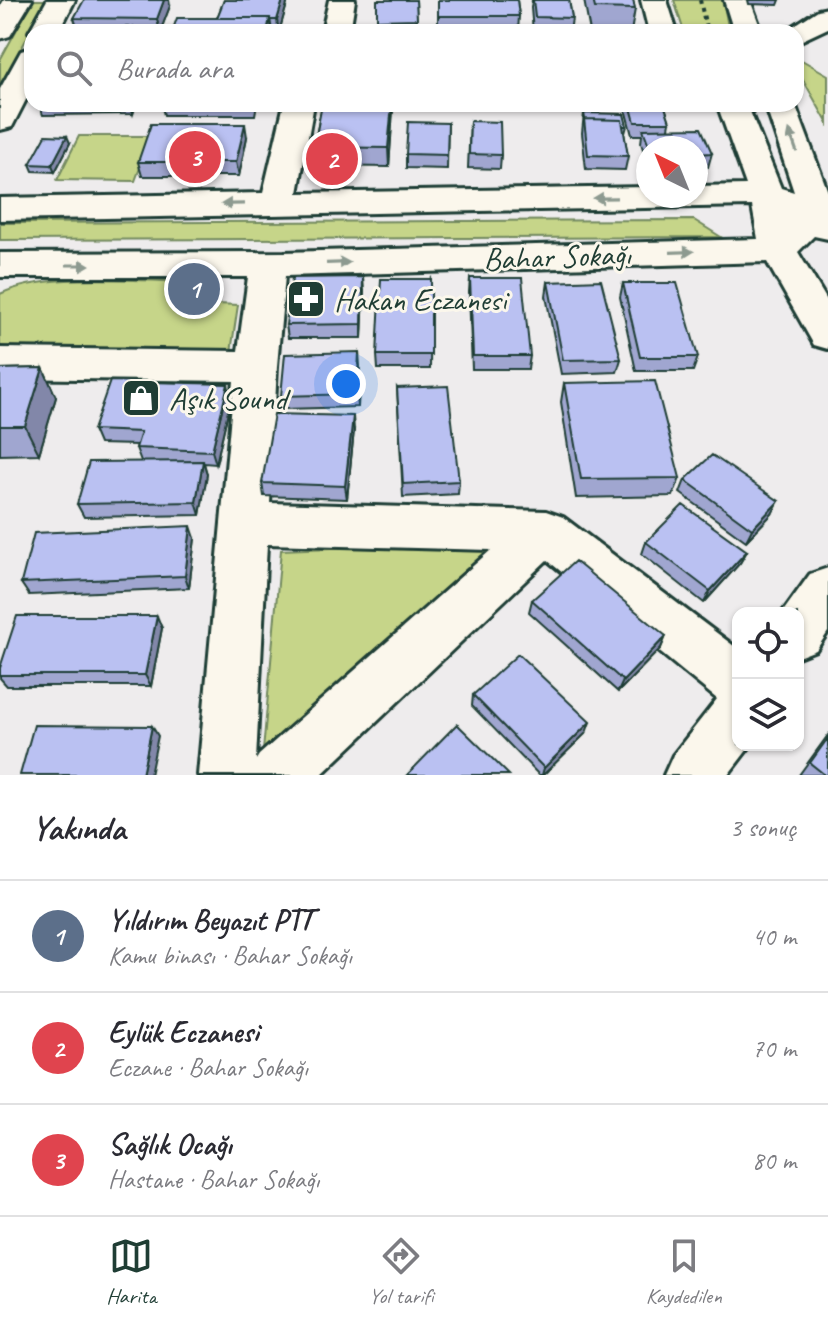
<!DOCTYPE html>
<html lang="tr">
<head>
<meta charset="utf-8">
<style>
	:root { --surface:#fff; --page:#f2f2f3; --text:#2b2b33; --muted:#7c7c81; --line:#e1e1e2; --accent:#1f3d34 }
	body { margin:0; font-family:Caveat,sans-serif; background:var(--page); color:var(--text) }
	.controls { position:absolute; right:24px; bottom:24px; display:grid; overflow:hidden; border-radius:16px; box-shadow:0 2px 6px #0004 }
	.controls button { width:72px; height:72px; display:grid; place-items:center; padding:0; border:0; border-bottom:2px solid var(--line); background:var(--surface); color:var(--text); font:40px sans-serif }
	.compass { position:absolute; left:636px; top:136px; width:72px; height:72px; border-radius:50%; background:var(--surface); box-shadow:0 2px 6px #0004; rotate:317deg }
	.you { position:absolute; left:346px; top:384px; width:28px; height:28px; margin:-20px; border:6px solid #fff; border-radius:50%; background:#1a73e8; box-shadow:0 0 0 12px #1a73e833 }
	.badge { display:grid; place-items:center; width:52px; height:52px; border-radius:50%; background:var(--accent); color:#fff; font-size:26px; font-weight:700 }
	.pin { position:absolute; translate:-50% -50%; border:4px solid #fff; box-shadow:0 2px 8px #0006 }
	.list { margin:0; padding:0; list-style:none }
	h2 { display:flex; justify-content:space-between; align-items:center; height:104px; margin:0; padding:0 32px; font-size:34px }
	h2 small { font-size:26px; font-weight:400; color:var(--muted) }
	.list li { display:grid; grid-template-columns:52px 1fr auto; gap:24px; align-items:center; box-sizing:border-box; height:112px; padding:0 32px; border-top:2px solid var(--line) }
	.list b { display:block; font-size:30px; white-space:nowrap }
	.list p { margin:0; font-size:26px; white-space:nowrap; color:var(--muted) }
	.list em { font-size:26px; font-style:normal; color:var(--muted) }
	.icon { flex:none; width:44px; height:44px; fill:none; stroke:currentColor; stroke-width:2; stroke-linecap:round; stroke-linejoin:round }
	.map { position:relative; flex:none; width:828px; height:775px; overflow:hidden }
	.search { position:absolute; background:var(--surface); box-shadow:0 2px 6px #0004; left:24px; right:24px; top:24px; height:88px; display:flex; align-items:center; gap:20px; box-sizing:border-box; padding:0 28px; border-radius:24px; color:var(--muted); font-size:30px }
	.sheet { height:440px; background:var(--surface) }
	nav { display:flex; justify-content:space-around; align-items:center; box-sizing:border-box; height:112px; border-top:2px solid var(--line); background:var(--surface); font-size:22px; color:var(--muted) }
	nav a { display:grid; justify-items:center; gap:4px }
	nav .on { color:var(--accent) }
	.map>svg:first-child { display:block }
	.green { fill:#c6d589; stroke:#72895e; stroke-width:2 }
	.lines { fill:none; stroke-linecap:round; stroke-linejoin:round }
	.minor-casing { stroke:#1f3d34; stroke-width:6 }
	.secondary-casing { stroke:#1f3d34; stroke-width:6 }
	.path { stroke:#1f3d34; stroke-width:4; stroke-dasharray:4 4; stroke-linecap:butt }
	.minor { fill:#fbf7ec; fill-rule:evenodd }
	.secondary { fill:#fbf7ec; fill-rule:evenodd }
	.wall { fill:#a0a6d0; stroke:#1f3d34; stroke-width:2 }
	.shaded-wall { fill:#8287a9; stroke:#1f3d34; stroke-width:2 }
	.building { fill:#bac1f2; stroke:#1f3d34; stroke-width:2 }
	.oneway { fill:#8d9a90 }
	.labels { text-anchor:middle; stroke-width:6; stroke-linejoin:round; paint-order:stroke }
	.street-label { font-size:32px; fill:#1f3d34; stroke:#fbf7ec }
	.poi-label { font-size:32px; fill:#1f3d34; stroke:#fbf7ec; text-anchor:start }
</style>
</head>
<body>
<div class="map">
<svg width="828" height="775" viewBox="0 0 828 775">
	<rect width="100%" height="100%" fill="#eeeced"/>
	<filter id="ink" filterUnits="userSpaceOnUse"><feTurbulence type="fractalNoise" baseFrequency=".0125" numOctaves="2"/><feDisplacementMap in="SourceGraphic" scale="16" xChannelSelector="R" yChannelSelector="G"/><feConvolveMatrix kernelMatrix="1 2 1 2 8 2 1 2 1" color-interpolation-filters="sRGB"/></filter>
	<g filter="url(#ink)">
		<path class="green" d="M33 0H47L0 89V60Z
			M674 0H723L729 32H684Z
			M800 59 828 75V124L796 67Z
			M79 136H152L135 181 57 180Z
			M694 220 721 237 0 240V223Z
			M177 281 173 302 238 305 231 352 0 353V294C46 272 125 281 177 281Z
			M508 541 262 762 281 550Z"/>
		<g class="lines">
			<g class="minor-casing">
				<path id="minor" d="M329 0H355L350 32H322Z
					M641 0H667L677 32H649Z
					M724 0H750L762 32H734Z
					M828 8V28L796 43V32H784L818 10Z
					M284 104H314L298 193 648 187V196H696V186L746 185 717 104H747L781 188 794 192 765 104H795L828 192V239L814 236 798 252 828 302V349L814 345 767 262 285 276 277 366 270 503 546 511 563 517 738 649V745H751L728 775H664L673 755 717 699 547 560 321 775H198L234 381 0 378V348L238 351 248 277H0V253L284 252 758 239 752 206 0 220V198L263 193ZM267 544 491 550 259 755 256 760Z
					M828 568V632L816 650 798 657V613H782L810 574Z"/>
			</g>
			<g class="secondary-casing">
				<path id="secondary" d="M4 0H32L10 36 0 39V7Z
					M47 0H75L59 32H32V36L29 32Z
					M32 48V88L12 127 0 130V89L21 51Z"/>
			</g>
			<path class="path" d="M700 0 707 32"/>
			<use href="#minor" class="minor"/>
			<use href="#secondary" class="secondary"/>
		</g>
		<path class="wall" d="M224 0H286L287 4 279 32H172L217 18Z
			M416 0 417 32H377V1Z
			M438 0H517L519 16 518 32H438Z
			M532 0H569L572 18 570 32H533L531 8Z
			M584 0H633L635 9 631 32H590Z
			M748 0H780L778 5 749 4Z
			M170 6 160 32H67L77 27 74 18Z
			M39 104H136L133 114 43 115Z
			M161 104H257L255 115H164Z
			M322 104H393L389 167 316 166 314 147Z
			M414 104H454V107H414Z
			M626 104H664L670 122 669 128 712 153 708 167H696V148H648V165L641 143 642 135H632L625 109Z
			M584 113 627 126 625 133H624L628 156 625 170 586 169 582 133Z
			M470 121 501 155 500 169 468 168Z
			M448 123 447 169 406 168V154Z
			M247 137 239 176H142L138 162Z
			M70 143 55 172 33 171 30 164Z
			M470 278 530 356 528 369H472L469 292Z
			M431 279 430 369H378L377 355Z
			M548 282 621 359 617 372 561 374 546 296Z
			M219 283 214 302 175 301 173 293Z
			M623 283 698 357 693 371H636L620 297Z
			M364 291 362 338H288L286 325Z
			M359 352 358 407 283 409 281 396Z
			M43 368 56 397 39 454 0 455V369Z
			M564 383 680 478 673 496 576 498 561 402Z
			M397 388 459 481 458 494 403 497Z
			M231 398 216 464 204 463 207 474 200 515 84 517 77 504 141 461 136 448 137 445 99 444 93 430Z
			M354 430 347 499 264 496 262 483Z
			M685 480 772 514 746 541 680 493Z
			M195 538 189 588 29 595 21 583Z
			M646 542 747 551 740 563 704 603 642 554Z
			M532 600 666 636 661 648 618 692 529 612Z
			M162 628 151 686H7L0 678V668Z
			M473 695 586 733 543 775H539L472 706Z
			M828 735V775H799Z"/>
		<path class="shaded-wall" d="M164 0H169L170 6 160 32 157 19Z
			M283 0H286L287 4 279 32 277 20Z
			M270 18 272 32H267Z
			M130 104H136L133 114Z
			M392 104H393V111L389 167 388 148Z
			M245 124 247 137 239 176 236 162Z
			M67 136 70 143 55 172 52 165Z
			M217 276 219 283 214 302 212 295Z
			M363 277 364 291 362 338V324Z
			M359 352 360 366 358 407 357 394Z
			M43 368 56 397 39 454 25 426Z
			M228 384 231 398 216 464 212 451Z
			M353 416 354 430 347 499 345 486Z
			M203 461 207 474 200 515 196 502Z
			M779 501 772 514 746 541 752 529Z
			M191 526 195 538 189 588 185 576Z
			M747 551 740 563 704 603 710 591Z
			M157 616 162 628 151 686 145 675Z
			M666 636 661 648 618 692 623 681Z
			M590 722 586 733 543 775H542L544 768Z
			M152 726 158 736 150 775H142Z"/>
		<path class="building" d="M84 0H164L157 19 74 18Z
			M224 0H283L277 20H270V18H217Z
			M377 0H416L417 19 377 20Z
			M438 0H517L519 16H438Z
			M533 0H569L572 18 535 17Z
			M593 0H633L635 9 595 8Z
			M177 18H270L267 32H172Z
			M70 27H152L150 32H67Z
			M322 104H392L388 148 314 147Z
			M630 104H664L670 122H635Z
			M584 113 624 114 627 126H623L622 120 585 119Z
			M584 119 622 120 628 156 588 155Z
			M470 121 500 122 501 155 469 154Z
			M408 122 448 123 447 155 406 154Z
			M151 124H245L236 162H138Z
			M701 128 712 153 696 154V148H650L643 129Z
			M46 135 67 136 52 165 30 164Z
			M179 275 217 276 212 295 173 293Z
			M363 277 362 324 286 325 292 278Z
			M470 278H522L530 356H473Z
			M381 279H431V355H377Z
			M601 280 621 359 563 360 548 282Z
			M623 283H677L698 357H640Z
			M359 352 357 394 281 396 285 354Z
			M43 368 25 426H0V369Z
			M110 381 228 384 212 451 136 448 141 432 93 430Z
			M655 381 680 478 581 479 564 383Z
			M448 386 459 481 403 484 397 388Z
			M274 414 353 416 345 486 262 483Z
			M712 455 779 501 752 529 685 480Z
			M203 461 196 502 77 504 89 462Z
			M683 505 747 551 710 591 646 542Z
			M191 526 185 576 21 583 34 533Z
			M575 561 666 636 623 681 532 600Z
			M17 616H157L145 675H0V668Z
			M518 654 590 722 544 768 473 695Z
			M457 724 509 775H407Z
			M34 725 152 726 142 775H20Z
			M828 738V775H825L810 763Z"/>
		<defs><path id="oneway-solid" d="M-6-.8H1V-3.2L6.5 0L1 3.2V.8H-6Z" transform="scale(2)"/></defs>
		<g class="oneway">
			<use href="#oneway-solid" transform="translate(793 141) rotate(-109)"/>
			<use href="#oneway-solid" transform="translate(605 198) rotate(179)"/>
			<use href="#oneway-solid" transform="translate(233 204) rotate(179)"/>
			<use href="#oneway-solid" transform="translate(682 252) rotate(-2)"/>
			<use href="#oneway-solid" transform="translate(338 263) rotate(-2)"/>
			<use href="#oneway-solid" transform="translate(78 265)"/>
		</g>
	</g>
	<defs>
		<g id="pharmacy-square" transform="scale(2)"><rect x="-9" y="-9" width="18" height="18" rx="4" fill="#1f3d34" stroke="#fbf7ec"/><path d="M-2-6h4v4h4v4h-4v4h-4v-4h-4v-4h4Z" fill="#fff"/></g>
		<g id="shop-square" transform="scale(2)"><rect x="-9" y="-9" width="18" height="18" rx="4" fill="#1f3d34" stroke="#fbf7ec"/><path d="M-5-2.5h2.3a2.7 3.5 0 0 1 5.4 0H5L5.5 6h-11ZM-1.5-2.5h3a1.5 2.3 0 0 0-3 0Z" fill="#fff"/></g>
	</defs>
	<g fill-rule="evenodd">
		<use href="#pharmacy-square" x="306" y="299"/>
		<use href="#shop-square" x="141" y="398"/>
	</g>
	<g class="labels">
		<g class="street-label">
			<text transform="translate(557 256) rotate(-2)" y="11">Bahar Sokağı</text>
		</g>
		<g class="poi-label">
			<text x="334" y="310">Hakan Eczanesi</text>
			<text x="169" y="409">Aşık Sound</text>
		</g>
	</g>
</svg>
<div class="controls">
<button><svg class="icon" aria-label="locate" viewBox="0 0 24 24"><circle cx="12" cy="12" r="6"/><path d="M12 2v4M12 18v4M2 12h4M18 12h4"/></svg></button>
<button><svg class="icon" aria-label="layers" viewBox="0 0 24 24"><path d="M12 4l9 5-9 5-9-5zM3 14l9 5 9-5"/></svg></button>
</div>
<svg class="compass" viewBox="-18 -18 36 36"><path d="M0-13l5 13h-10z" fill="#e53935"/><path d="M0 13l5-13h-10z" fill="#7c7c81"/></svg>
<div class="you"></div>
<div class="pin badge" style="left:194px;top:289px;background:#5c6f8a">1</div>
<div class="pin badge" style="left:332px;top:159px;background:#e0444e">2</div>
<div class="pin badge" style="left:195px;top:157px;background:#e0444e">3</div>
<div class="search"><svg class="icon" aria-label="search" viewBox="0 0 24 24"><circle cx="10" cy="10" r="6"/><path d="M15 15l6 6"/></svg>Burada ara</div>
</div>
<section class="sheet">
<h2>Yakında<small>3 sonuç</small></h2>
<ul class="list">
<li><span class="badge" style="background:#5c6f8a">1</span><div><b>Yıldırım Beyazıt PTT</b><p>Kamu binası · Bahar Sokağı</p></div><em>40 m</em></li>
<li><span class="badge" style="background:#e0444e">2</span><div><b>Eylük Eczanesi</b><p>Eczane · Bahar Sokağı</p></div><em>70 m</em></li>
<li><span class="badge" style="background:#e0444e">3</span><div><b>Sağlık Ocağı</b><p>Hastane · Bahar Sokağı</p></div><em>80 m</em></li>
</ul>
</section>
<nav>
<a class="on"><svg class="icon" aria-label="map" viewBox="0 0 24 24"><path d="M3 6l6-2 6 2 6-2v14l-6 2-6-2-6 2zM9 4v14M15 6v14"/></svg>Harita</a>
<a><svg class="icon" aria-label="directions" viewBox="0 0 24 24"><path d="M12 3l9 9-9 9-9-9zM9 14v-3h6M13 9l2 2-2 2"/></svg>Yol tarifi</a>
<a><svg class="icon" aria-label="saved" viewBox="0 0 24 24"><path d="M7 4h10v16l-5-4-5 4z"/></svg>Kaydedilen</a>
</nav>
</body>
</html>
